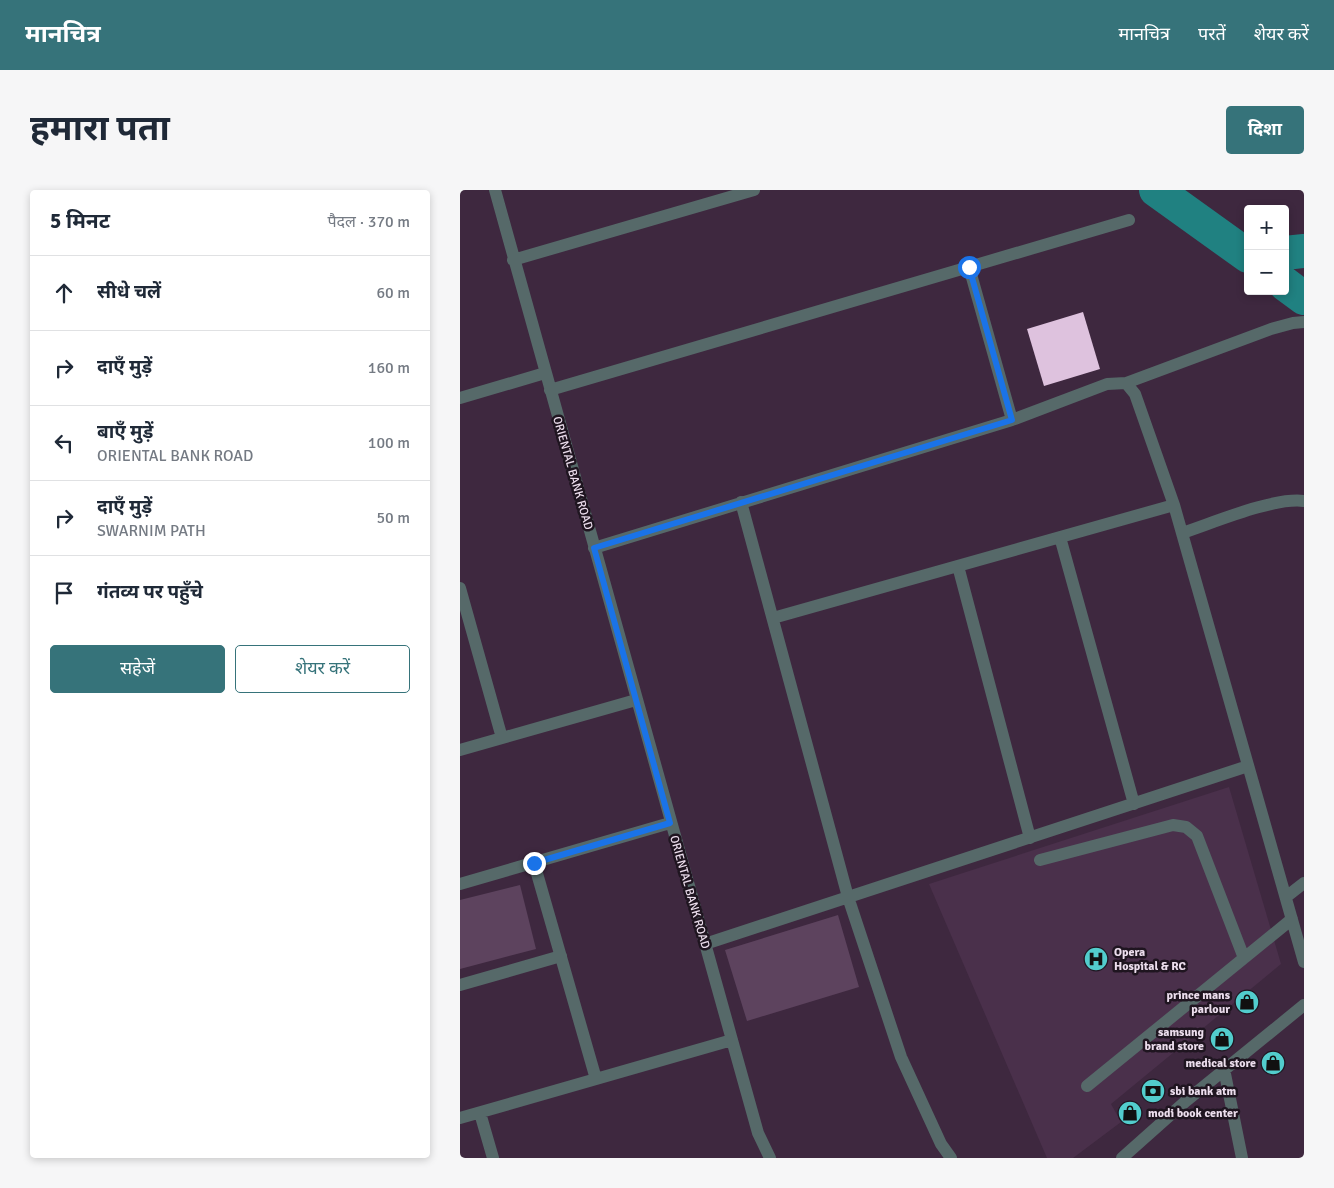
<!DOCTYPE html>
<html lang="hi">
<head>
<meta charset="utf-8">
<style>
	:root { --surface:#fff; --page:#f6f6f7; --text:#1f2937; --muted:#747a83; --line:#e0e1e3; --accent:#36737a }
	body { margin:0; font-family:Signika,"Noto Sans Devanagari",sans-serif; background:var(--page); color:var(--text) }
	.controls { position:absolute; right:15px; top:15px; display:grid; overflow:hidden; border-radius:5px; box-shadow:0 2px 8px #0003 }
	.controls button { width:45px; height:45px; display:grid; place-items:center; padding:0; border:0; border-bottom:1px solid var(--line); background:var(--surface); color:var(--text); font:25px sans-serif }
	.stop { position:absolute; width:15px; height:15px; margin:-11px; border:4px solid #1a73e8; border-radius:50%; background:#fff }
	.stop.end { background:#1a73e8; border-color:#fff; box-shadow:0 1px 5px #0008 }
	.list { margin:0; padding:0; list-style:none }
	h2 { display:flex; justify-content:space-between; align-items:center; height:65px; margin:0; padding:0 20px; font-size:21px }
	h2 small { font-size:16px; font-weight:400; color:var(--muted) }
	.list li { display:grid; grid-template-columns:32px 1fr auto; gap:15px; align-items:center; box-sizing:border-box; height:75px; padding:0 20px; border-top:1px solid var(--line) }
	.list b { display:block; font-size:19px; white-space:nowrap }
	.list p { margin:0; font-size:16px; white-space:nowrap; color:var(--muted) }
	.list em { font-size:16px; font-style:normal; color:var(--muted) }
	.actions { display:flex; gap:10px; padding:15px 20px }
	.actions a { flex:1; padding:11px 0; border:1px solid var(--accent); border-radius:5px; text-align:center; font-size:18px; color:var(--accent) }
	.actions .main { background:var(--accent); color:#fff }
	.icon { flex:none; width:28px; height:28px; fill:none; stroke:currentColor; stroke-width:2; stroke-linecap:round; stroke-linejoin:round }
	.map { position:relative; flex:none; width:844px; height:968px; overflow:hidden; border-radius:5px }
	header { display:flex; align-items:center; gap:30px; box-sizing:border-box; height:70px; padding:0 25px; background:var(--accent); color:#fff }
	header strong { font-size:24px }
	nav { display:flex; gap:28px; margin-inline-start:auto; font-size:18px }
	.intro { display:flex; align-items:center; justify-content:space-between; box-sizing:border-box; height:120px; padding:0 30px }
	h1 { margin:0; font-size:35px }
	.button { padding:12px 22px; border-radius:5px; background:var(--accent); color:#fff; font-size:18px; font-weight:700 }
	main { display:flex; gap:30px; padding:0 30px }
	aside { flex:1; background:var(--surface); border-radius:5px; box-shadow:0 2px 8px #0003 }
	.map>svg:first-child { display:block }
	.built { fill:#4a304b }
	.green { fill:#5d435e }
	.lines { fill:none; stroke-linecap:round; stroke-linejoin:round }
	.river { stroke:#208181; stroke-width:34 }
	.building { fill:#dec2de }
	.minor { stroke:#566969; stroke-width:12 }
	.route { stroke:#1a73e8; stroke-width:6 }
	.labels { text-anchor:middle; stroke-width:5; stroke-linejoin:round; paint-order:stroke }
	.street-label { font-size:12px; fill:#ecdeed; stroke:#1f1520 }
	.poi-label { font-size:12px; font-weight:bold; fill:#ecdeed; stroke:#1f1520; text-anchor:start }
</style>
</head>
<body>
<header>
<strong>मानचित्र</strong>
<nav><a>मानचित्र</a><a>परतें</a><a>शेयर करें</a></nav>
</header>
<div class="intro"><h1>हमारा पता</h1><a class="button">दिशा</a></div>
<main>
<aside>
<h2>5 मिनट<small>पैदल · 370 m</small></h2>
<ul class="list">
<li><svg class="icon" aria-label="ahead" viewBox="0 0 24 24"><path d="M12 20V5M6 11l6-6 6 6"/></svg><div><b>सीधे चलें</b></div><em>60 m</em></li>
<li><svg class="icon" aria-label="right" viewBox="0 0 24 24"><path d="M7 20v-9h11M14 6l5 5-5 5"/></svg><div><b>दाएँ मुड़ें</b></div><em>160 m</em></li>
<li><svg class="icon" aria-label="left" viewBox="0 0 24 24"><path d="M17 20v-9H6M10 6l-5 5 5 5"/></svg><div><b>बाएँ मुड़ें</b><p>ORIENTAL BANK ROAD</p></div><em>100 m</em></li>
<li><svg class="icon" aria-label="right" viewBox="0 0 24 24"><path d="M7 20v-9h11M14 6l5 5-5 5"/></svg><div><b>दाएँ मुड़ें</b><p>SWARNIM PATH</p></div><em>50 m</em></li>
<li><svg class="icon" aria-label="arrive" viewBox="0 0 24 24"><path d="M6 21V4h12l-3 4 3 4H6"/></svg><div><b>गंतव्य पर पहुँचे</b></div></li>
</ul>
<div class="actions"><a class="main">सहेजें</a><a>शेयर करें</a></div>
</aside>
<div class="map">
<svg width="844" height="968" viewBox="0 0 844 968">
	<rect width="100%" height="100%" fill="#3e283f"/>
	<path class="built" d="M769 597 821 774 651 914 661 932 613 968H587L469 694Z"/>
	<path class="green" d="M60 695 76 759 0 779V710Z
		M378 725 399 797 287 831 265 760Z"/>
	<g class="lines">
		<path class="river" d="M696 0 788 66
			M825 63 844 61
			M825 94 844 108"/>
	</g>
	<path class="building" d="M623 122 640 179 584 196 567 139Z"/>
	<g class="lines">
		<path class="minor" d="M35 0 272 850 298 943 310 968
			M53 70 294 0
			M509 77 552 230
			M666 193 811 139 833 133 844 132
			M90 200 669 30
			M0 208 85 183
			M281 312 388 707 441 867 481 954 491 968
			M722 343C753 333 813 307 844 311
			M600 347 674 614
			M134 358 552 230 647 194 666 193 675 204 714 315 844 772
			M498 376 570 648
			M0 398 42 548
			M313 428 714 315
			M0 560 176 510
			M580 670 713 635 726 637 737 646 784 768
			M74 673 136 889
			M0 694 210 633
			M826 707 844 693
			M245 754 788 576
			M0 795 101 766
			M764 879 782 968
			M627 896 832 729
			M20 923 33 968
			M0 928 272 850
			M662 968 726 911 844 815"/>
	</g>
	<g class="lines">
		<path class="route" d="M74 673 210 633 134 358 552 230 509 77"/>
	</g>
	<defs>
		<g id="hospital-disc" transform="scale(1.25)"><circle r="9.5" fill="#52cdcd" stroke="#1f1520"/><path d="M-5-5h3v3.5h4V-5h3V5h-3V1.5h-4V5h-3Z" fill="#111"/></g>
		<g id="shop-disc" transform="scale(1.25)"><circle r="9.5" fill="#52cdcd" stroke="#1f1520"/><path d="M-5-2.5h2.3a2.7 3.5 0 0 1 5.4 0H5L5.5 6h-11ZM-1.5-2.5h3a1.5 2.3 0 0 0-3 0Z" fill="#111"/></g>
		<g id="bank-disc" transform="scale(1.25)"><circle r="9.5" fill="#52cdcd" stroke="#1f1520"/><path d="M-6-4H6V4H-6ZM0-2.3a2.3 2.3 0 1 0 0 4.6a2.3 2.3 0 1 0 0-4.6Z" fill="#111"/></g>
	</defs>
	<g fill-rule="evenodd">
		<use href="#hospital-disc" x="636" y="769"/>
		<use href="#shop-disc" x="787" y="812"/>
		<use href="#shop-disc" x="762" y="849"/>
		<use href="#shop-disc" x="813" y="873"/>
		<use href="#bank-disc" x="693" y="901"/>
		<use href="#shop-disc" x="670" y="923"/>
	</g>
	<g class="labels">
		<g class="street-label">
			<text transform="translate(113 283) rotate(74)" y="4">ORIENTAL BANK ROAD</text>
			<text transform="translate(230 702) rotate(74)" y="4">ORIENTAL BANK ROAD</text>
		</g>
		<g class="poi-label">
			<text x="654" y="766">Opera<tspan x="654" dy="14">Hospital &amp; RC</tspan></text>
			<text x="770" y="809" text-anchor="end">prince mans<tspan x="770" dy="14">parlour</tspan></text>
			<text x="744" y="846" text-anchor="end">samsung<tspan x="744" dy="14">brand store</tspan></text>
			<text x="796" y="877" text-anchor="end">medical store</text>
			<text x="710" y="905">sbi bank atm</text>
			<text x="688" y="927">modi book center</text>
		</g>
	</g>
</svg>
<div class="controls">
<button>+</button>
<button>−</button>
</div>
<div class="stop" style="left:509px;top:77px"></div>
<div class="stop end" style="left:74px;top:673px"></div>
</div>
</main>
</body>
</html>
